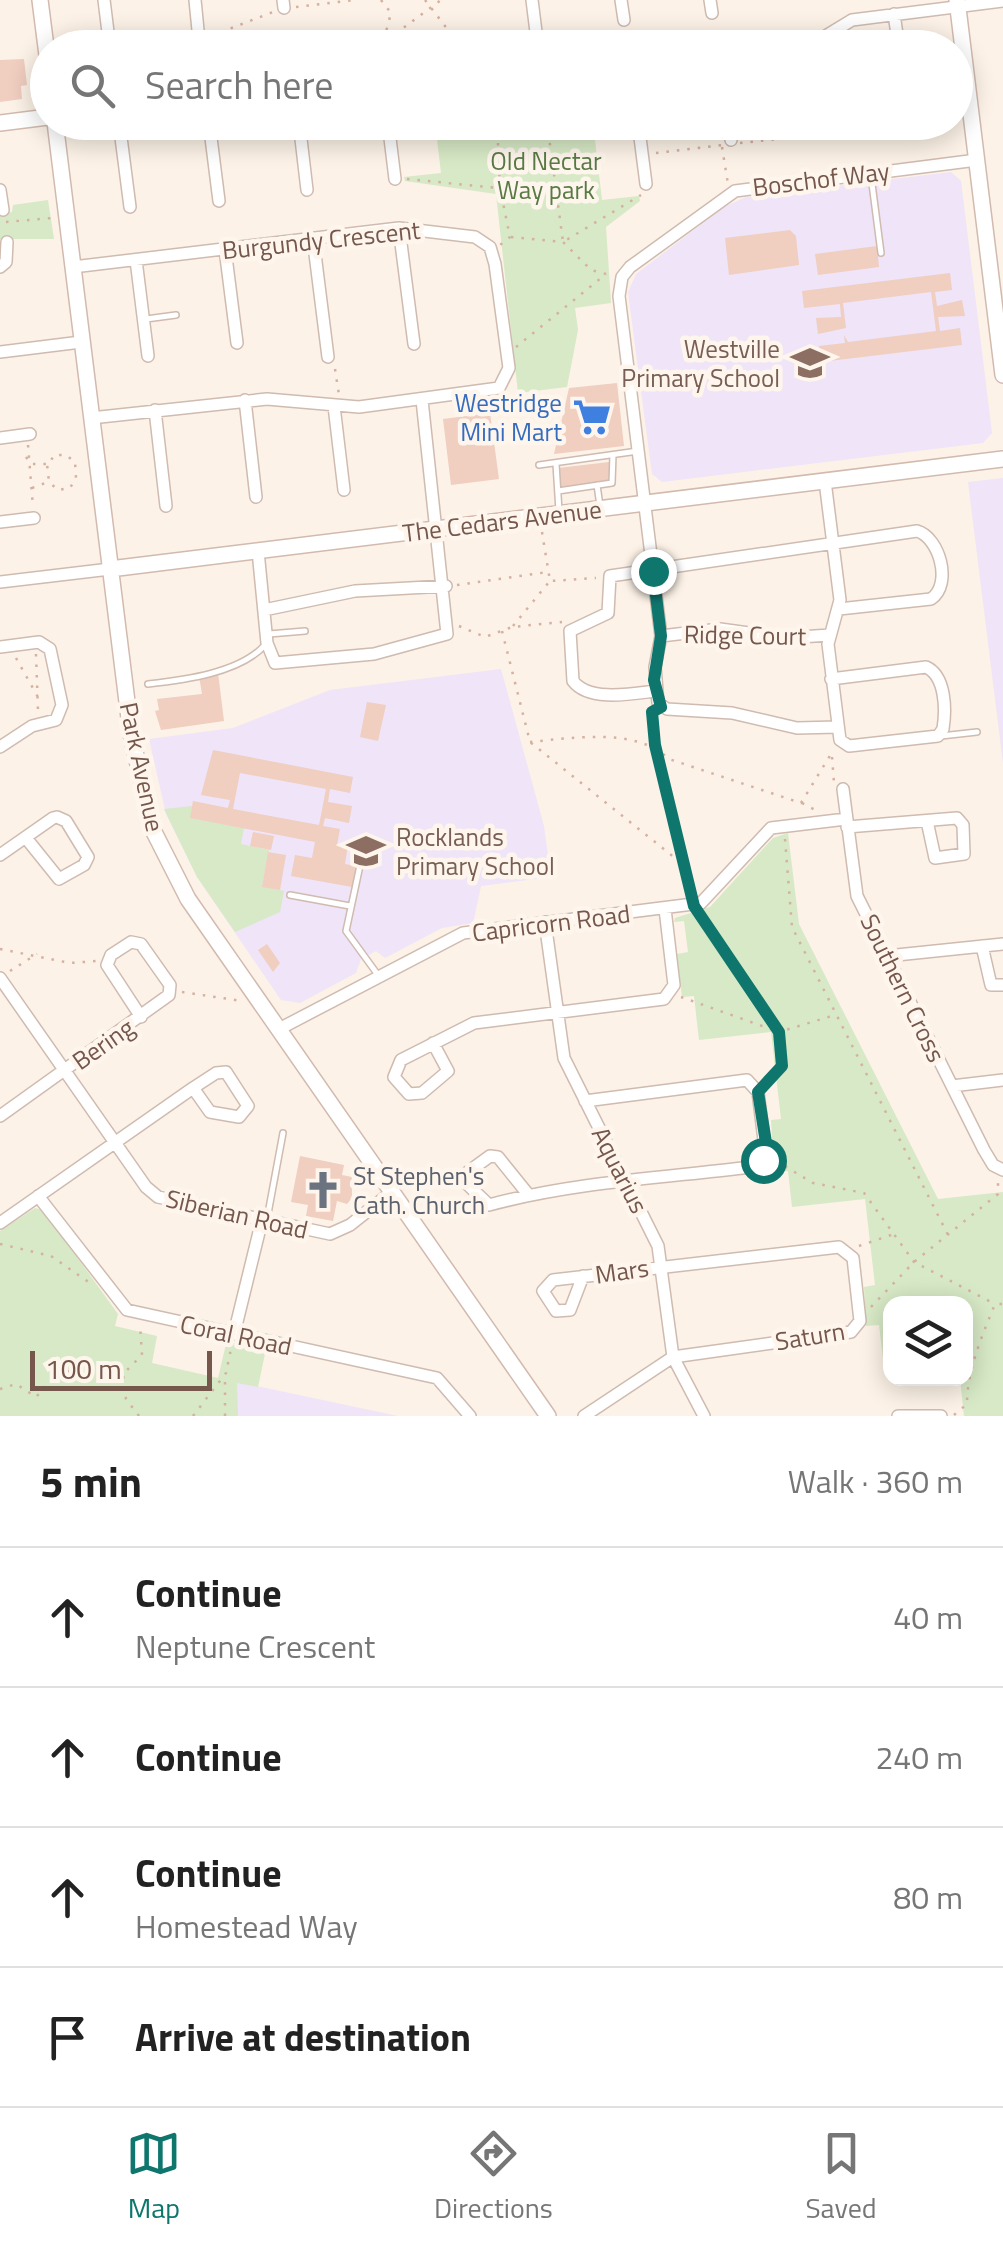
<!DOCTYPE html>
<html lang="en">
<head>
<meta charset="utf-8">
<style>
	:root { --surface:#fff; --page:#f6f6f6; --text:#222; --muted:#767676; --line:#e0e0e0; --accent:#0f766e }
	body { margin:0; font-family:"Titillium Web",sans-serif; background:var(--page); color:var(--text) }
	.controls { position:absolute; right:30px; bottom:30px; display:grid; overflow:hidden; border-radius:20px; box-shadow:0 5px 25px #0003 }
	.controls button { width:90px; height:90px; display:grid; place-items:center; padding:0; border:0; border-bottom:2px solid var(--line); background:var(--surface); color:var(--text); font:50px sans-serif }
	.scale { position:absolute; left:30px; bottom:25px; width:182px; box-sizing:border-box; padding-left:10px; border:5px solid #75574c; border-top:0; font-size:28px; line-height:35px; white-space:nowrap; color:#75574c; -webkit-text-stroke:8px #fef6ed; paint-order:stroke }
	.stop { position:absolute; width:30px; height:30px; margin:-22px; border:8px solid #0f766e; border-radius:50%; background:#fff }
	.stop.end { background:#0f766e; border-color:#fff; box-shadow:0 2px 10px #0008 }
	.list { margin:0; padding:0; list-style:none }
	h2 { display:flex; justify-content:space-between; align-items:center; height:130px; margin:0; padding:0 40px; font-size:42px }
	h2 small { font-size:32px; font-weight:400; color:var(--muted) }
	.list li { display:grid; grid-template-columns:65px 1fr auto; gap:30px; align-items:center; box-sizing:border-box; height:140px; padding:0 40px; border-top:2px solid var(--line) }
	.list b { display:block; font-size:38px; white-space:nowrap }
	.list p { margin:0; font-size:32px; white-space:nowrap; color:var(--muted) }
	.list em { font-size:32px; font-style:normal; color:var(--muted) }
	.icon { flex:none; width:55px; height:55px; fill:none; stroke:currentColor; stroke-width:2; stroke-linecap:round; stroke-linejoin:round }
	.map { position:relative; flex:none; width:1003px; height:1416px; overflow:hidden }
	.search { position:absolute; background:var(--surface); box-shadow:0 5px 25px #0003; left:30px; right:30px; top:30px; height:110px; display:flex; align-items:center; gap:25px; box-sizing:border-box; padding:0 35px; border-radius:55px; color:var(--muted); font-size:38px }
	.sheet { height:690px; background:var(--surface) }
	nav { display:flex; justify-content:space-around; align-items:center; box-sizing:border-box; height:140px; border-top:2px solid var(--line); background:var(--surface); font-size:28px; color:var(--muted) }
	nav a { display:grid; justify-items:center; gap:5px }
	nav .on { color:var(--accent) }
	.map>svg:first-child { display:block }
	.education { fill:#efe4f8 }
	.green { fill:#d7e9c6 }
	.building { fill:#f0cec0; fill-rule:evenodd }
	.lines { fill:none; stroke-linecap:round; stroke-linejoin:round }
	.lane-casing { stroke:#cfbbb0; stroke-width:8 }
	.street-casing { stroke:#cfbbb0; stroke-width:14 }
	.secondary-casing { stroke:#d2baae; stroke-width:18 }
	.path { stroke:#d5b1a2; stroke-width:2.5; stroke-dasharray:2.5 8; stroke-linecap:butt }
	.lane { stroke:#fff; stroke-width:5 }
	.street { stroke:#fff; stroke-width:11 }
	.secondary { stroke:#fff; stroke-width:15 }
	.route { stroke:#0f766e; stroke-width:12 }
	.labels { text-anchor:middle; stroke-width:9; stroke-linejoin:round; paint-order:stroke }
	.park-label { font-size:25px; fill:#597a44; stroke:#fef6ed }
	.street-label { font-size:25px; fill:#75574c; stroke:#fef6ed }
	.education-label { font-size:25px; fill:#785e54; stroke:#fef6ed; text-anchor:end }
	.shop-label { font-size:25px; fill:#366cbe; stroke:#fef6ed; text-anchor:end }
	.worship-label { font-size:25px; fill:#5b616d; stroke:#fef6ed; text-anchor:start }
</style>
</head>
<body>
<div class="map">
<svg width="1003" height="1416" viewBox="0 0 1003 1416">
	<rect width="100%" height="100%" fill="#fcf2e7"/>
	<path class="education" d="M951 172 961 181 992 433 983 443 662 482 652 474 628 292 636 274 724 207 746 197Z
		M1003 478V763L968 482Z
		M501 669 544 826 551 877 481 886 473 923 442 928 385 958 376 951 361 959 356 973 300 1003 281 1000 197 877 166 814 149 739 233 728 330 690Z
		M237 1382 398 1416H236Z"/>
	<path class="green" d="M435 123H593L602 200 639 196 640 201 606 227 611 303 575 308 578 330 567 387 518 393 496 194 405 181 404 177 441 173Z
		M48 200 54 239H0V214L12 212 13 205Z
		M192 806 191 818 244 828 241 844 269 850 262 886 284 891 280 912 235 932 197 877 164 809Z
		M788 833 799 924 938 1199 1003 1192V1416H964L960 1379 966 1378V1304H890V1373L885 1374 879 1325 866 1326 864 1287 875 1285 865 1199 792 1207 788 1171 774 1172 771 1120 781 1119 771 1032 699 1040 694 996 682 997 677 954 688 952 684 921 674 922 675 918 710 907 773 838Z
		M35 1208 43 1210 118 1314 115 1326 157 1336 152 1363 218 1378 227 1340 266 1349 258 1387 237 1383 238 1416H0V1231Z"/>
	<path class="building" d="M24 59 27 85 21 86 22 99 0 102V60Z
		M790 230 796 236 799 265 729 275 725 238Z
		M877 246 879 267 818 275 815 254Z
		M950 273 952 290 935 292 937 306 962 300 965 316 938 317 940 331 960 328 962 345 821 362 819 346 845 343 844 335 848 342 936 331 931 292 843 303 846 328 818 334 816 318 841 317 840 304 804 308 802 291Z
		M617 383 624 446 554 454 569 388Z
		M490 413 499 479 451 485 443 419Z
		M609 462 611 480 561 487 558 468Z
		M218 673 224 721 161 730 155 711 159 710 157 699 202 694 199 676Z
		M367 702 386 705 378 741 360 737Z
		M213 750 353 777 350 793 330 789 328 802 352 806 349 823 325 818 323 826 340 829 337 845H348L345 864 356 866 352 887 291 876 295 855 312 858 315 842 190 818 193 801 228 808 230 800 201 795ZM240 773 326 789 319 825 233 809Z
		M253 832 274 836 271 850 250 846Z
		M268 852 286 855 280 890 262 887Z
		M267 944 280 963 273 972 258 950Z
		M300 1156 344 1165 342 1175 352 1177V1198L347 1204 337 1201 333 1221 306 1216 308 1205 291 1202Z"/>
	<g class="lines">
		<g class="lane-casing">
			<path id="lane" d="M871 176 881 253
				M146 319 176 315
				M556 464 559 511
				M539 465 638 451
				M597 485 600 506
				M558 491 612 483 613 455
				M269 634 305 631
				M148 684C184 680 239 673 264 646
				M941 736 977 732
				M365 842 346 931 378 975
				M290 895 350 906
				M267 1219 283 1133"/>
		</g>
		<g class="street-casing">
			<path id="street" d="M104 0 110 48
				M195 0 199 40
				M283 0 284 8
				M532 0 538 48
				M621 0 624 20
				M710 0 712 13
				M894 14 899 48
				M806 48 852 20 1003 1
				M119 122 130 207
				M209 122 219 201
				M299 122 307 190
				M388 122 395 179
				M638 122 646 184
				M729 122 731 140
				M817 122 819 131
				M0 190 3 210
				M399 228 414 344
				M313 238 328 357
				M225 249 237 343
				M136 260 148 356
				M0 267 6 262 7 242
				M73 267 399 228 475 237 490 247 495 264 509 368 499 388 359 407 267 399 91 418
				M0 352 81 342
				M245 400 256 497
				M334 406 344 490
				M155 410 166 506
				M0 438 30 434
				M825 481 840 600 828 644 840 740 849 746 938 736 943 729C946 710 946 676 926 667L831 679
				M0 522 34 518
				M258 551 267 643 275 663 374 654 447 634 422 400
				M0 582 110 569
				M264 610 355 591 446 586
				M661 636 720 629 785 638 830 635
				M0 647 39 642 50 649 62 705 56 720 32 726 0 747
				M655 691C631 694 589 702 573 681L570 631 608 613 610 576 917 531C939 537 953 584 931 599L839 609
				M837 727 797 728 732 713 667 709 658 703 655 667 661 636 619 296 622 277 630 267 735 191 977 160
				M843 789 857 896 984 1150 993 1165 1003 1170
				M847 827 957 818 963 825 964 854 935 858 927 821
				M0 855 53 818 57 817 66 821 88 857 84 865 59 879 26 838
				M545 922 564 1058 658 1246 673 1357 704 1416
				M982 946 991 985H1003
				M887 956 1003 944
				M0 978 146 1187 158 1197 330 1234 350 1225 393 1191
				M279 1029 463 933 701 903 771 828 846 819
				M433 1043 448 1071 422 1093 409 1094 394 1077 401 1060 474 1023 664 999 674 985 665 909
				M952 1086 1003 1080
				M0 1116 169 995 170 985 141 944 131 942 111 955 107 965 141 1017
				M527 1193 498 1157 490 1156 468 1172 467 1184 489 1205C570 1183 658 1178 743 1168L766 1156 758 1092 747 1080 585 1101
				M38 1196 127 1310 437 1378 470 1416
				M0 1223 193 1088 216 1073 226 1072 248 1106 239 1117 210 1112 193 1088
				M583 1276 570 1310 556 1311 543 1291 553 1280 839 1247 853 1258 860 1321 851 1332 673 1357 584 1416
				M234 1334 262 1220
				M898 1416H941"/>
		</g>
		<g class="secondary-casing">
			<path id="secondary" d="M40 0 48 63
				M957 0 1003 375
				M55 122 131 734 153 830 188 899 548 1416
				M0 123 48 117
				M110 569 1003 459"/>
		</g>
		<path class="path" d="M381 0 391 13 383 43
			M425 0 462 48
			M296 7 354 0
			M211 36 273 12
			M387 40 441 0
			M161 48 189 42
			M497 122 500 188 510 237 500 245
			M547 122 563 242 641 195
			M830 133 897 122
			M740 143 807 136
			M722 147 728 184
			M656 153 723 145
			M407 179 498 188
			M6 222 52 218
			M511 237 563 242 591 270 606 274
			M516 347 606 274
			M335 369 339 395
			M28 445 33 507
			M26 457 31 464H49L54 455H66L75 462 76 478 70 488 58 490 49 482 47 464
			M32 488 48 482
			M542 532 550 581 596 578
			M457 585 548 572
			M459 626 485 637 512 627 562 622
			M513 626 549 582
			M502 631 530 742 680 862
			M36 654 38 711
			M16 658 39 699
			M652 714 655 745 690 892
			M530 742C573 738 636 727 669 759L801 803 831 754
			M832 757 834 783
			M802 803 817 811
			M785 839 792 927 948 1235
			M702 917 779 1032 835 1015
			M0 949 70 963 97 961
			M10 971 37 954
			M182 992 242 1001
			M681 997 779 1032 782 1066 766 1083
			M776 1161 813 1183 864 1193 914 1262 995 1304
			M0 1244 51 1256 90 1283
			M859 1246 894 1234
			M871 1307 914 1262 998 1194V1182
			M0 1389 16 1384 36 1397 61 1370 115 1379 123 1374
			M954 1415 967 1404C967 1370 982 1336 995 1304H1003
			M139 1416 126 1399 123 1374 142 1355 140 1325
			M193 1416 226 1373 232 1344
			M225 1416V1378"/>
		<use href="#lane" class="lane"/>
		<use href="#street" class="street"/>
		<use href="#secondary" class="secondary"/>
	</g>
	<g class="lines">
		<path class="route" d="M653 571 661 636 654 680 661 707 652 712 655 745 694 906 779 1032 782 1066 758 1092 767 1149 763 1160"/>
	</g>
	<defs>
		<g id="school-bare" transform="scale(3)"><path d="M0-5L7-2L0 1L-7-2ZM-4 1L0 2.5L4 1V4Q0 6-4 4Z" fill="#8d6e63" stroke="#fef6ed" stroke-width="2.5" paint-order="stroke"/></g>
		<g id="supermarket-bare" transform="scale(3)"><path d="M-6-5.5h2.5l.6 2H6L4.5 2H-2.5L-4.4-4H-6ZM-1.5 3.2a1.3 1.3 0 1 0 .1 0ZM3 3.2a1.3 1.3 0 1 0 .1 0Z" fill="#3f7fe0" stroke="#fef6ed" stroke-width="2.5" paint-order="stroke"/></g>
		<g id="church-bare" transform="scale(3)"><path d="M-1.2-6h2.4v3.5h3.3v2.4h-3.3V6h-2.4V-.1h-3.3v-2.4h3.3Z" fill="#6b7280" stroke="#fef6ed" stroke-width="2.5" paint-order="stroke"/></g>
	</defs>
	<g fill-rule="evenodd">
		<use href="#school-bare" x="810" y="363"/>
		<use href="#supermarket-bare" x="592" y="417"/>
		<use href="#school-bare" x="366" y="851"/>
		<use href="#church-bare" x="323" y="1190"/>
	</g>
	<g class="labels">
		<g class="park-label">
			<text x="546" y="170">Old Nectar<tspan x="546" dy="29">Way park</tspan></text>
		</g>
		<g class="street-label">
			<text transform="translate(821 179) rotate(-7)" y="9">Boschof Way</text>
			<text transform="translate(321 240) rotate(-6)" y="9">Burgundy Crescent</text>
			<text transform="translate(502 521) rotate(-7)" y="9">The Cedars Avenue</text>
			<text transform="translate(745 635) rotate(1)" y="9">Ridge Court</text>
			<text transform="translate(142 767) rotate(78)" y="9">Park Avenue</text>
			<text transform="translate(551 923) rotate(-7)" y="9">Capricorn Road</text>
			<text transform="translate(903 988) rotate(64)" y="9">Southern Cross</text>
			<text transform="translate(103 1044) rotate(-35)" y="9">Bering</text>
			<text transform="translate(620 1170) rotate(63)" y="9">Aquarius</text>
			<text transform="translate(237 1214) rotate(13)" y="9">Siberian Road</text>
			<text transform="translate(622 1271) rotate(-8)" y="9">Mars</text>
			<text transform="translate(236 1335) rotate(12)" y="9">Coral Road</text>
			<text transform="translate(810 1336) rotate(-9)" y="9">Saturn</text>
		</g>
		<g class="education-label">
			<text x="780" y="358">Westville<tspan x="780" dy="29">Primary School</tspan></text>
			<text x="396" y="846" text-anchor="start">Rocklands<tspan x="396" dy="29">Primary School</tspan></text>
		</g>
		<g class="shop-label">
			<text x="562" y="412">Westridge<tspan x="562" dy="29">Mini Mart</tspan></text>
		</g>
		<g class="worship-label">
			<text x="353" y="1185">St Stephen's<tspan x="353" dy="29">Cath. Church</tspan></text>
		</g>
	</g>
</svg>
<div class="controls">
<button><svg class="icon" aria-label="layers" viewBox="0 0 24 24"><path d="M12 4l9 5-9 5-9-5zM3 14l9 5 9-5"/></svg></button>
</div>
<div class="scale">100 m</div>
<div class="stop" style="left:763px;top:1160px"></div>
<div class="stop end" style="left:653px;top:571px"></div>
<div class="search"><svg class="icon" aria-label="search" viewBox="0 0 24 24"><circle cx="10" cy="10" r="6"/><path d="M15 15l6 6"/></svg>Search here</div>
</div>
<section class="sheet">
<h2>5 min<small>Walk · 360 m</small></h2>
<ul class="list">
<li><svg class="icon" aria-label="ahead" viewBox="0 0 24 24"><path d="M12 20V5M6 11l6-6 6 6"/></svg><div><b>Continue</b><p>Neptune Crescent</p></div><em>40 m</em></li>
<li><svg class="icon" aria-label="ahead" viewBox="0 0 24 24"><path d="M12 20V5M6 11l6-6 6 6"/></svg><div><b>Continue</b></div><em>240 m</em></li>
<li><svg class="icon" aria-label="ahead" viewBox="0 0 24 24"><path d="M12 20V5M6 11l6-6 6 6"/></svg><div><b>Continue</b><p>Homestead Way</p></div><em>80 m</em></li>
<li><svg class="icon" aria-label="arrive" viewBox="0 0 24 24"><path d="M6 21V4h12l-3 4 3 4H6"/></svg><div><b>Arrive at destination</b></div></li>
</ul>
</section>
<nav>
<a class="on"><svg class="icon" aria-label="map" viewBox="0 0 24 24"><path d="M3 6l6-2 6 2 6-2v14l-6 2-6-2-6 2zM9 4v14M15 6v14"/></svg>Map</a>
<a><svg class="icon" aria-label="directions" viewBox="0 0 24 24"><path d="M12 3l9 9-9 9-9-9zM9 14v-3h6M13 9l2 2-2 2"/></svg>Directions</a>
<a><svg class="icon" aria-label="saved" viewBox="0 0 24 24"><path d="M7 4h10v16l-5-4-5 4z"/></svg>Saved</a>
</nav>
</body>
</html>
